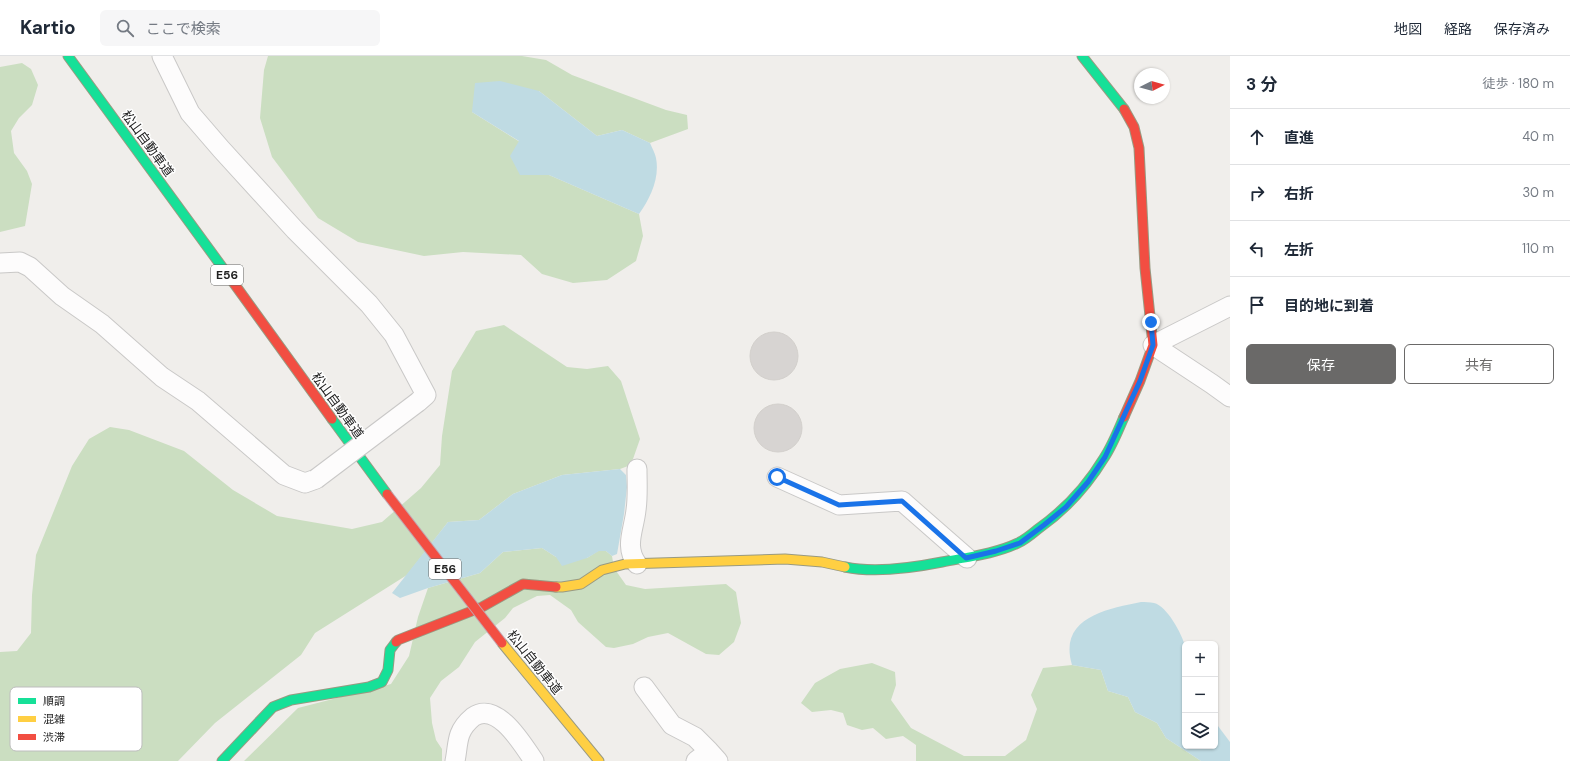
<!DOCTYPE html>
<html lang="ja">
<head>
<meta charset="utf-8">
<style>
	:root { --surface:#fff; --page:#f6f6f7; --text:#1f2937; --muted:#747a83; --line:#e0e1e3; --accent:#6a6968 }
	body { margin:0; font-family:"DM Sans","Noto Sans JP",sans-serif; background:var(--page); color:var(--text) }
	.controls { position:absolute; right:12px; bottom:12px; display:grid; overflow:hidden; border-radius:6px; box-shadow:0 1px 3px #0004 }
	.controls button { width:36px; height:36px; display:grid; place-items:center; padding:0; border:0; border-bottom:1px solid var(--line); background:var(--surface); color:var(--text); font:20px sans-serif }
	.compass { position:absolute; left:1134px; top:12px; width:36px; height:36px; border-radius:50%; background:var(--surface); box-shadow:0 1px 3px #0004; rotate:84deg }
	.stop { position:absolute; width:12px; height:12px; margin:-9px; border:3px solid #1a73e8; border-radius:50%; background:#fff }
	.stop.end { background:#1a73e8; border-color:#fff; box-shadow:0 1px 4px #0008 }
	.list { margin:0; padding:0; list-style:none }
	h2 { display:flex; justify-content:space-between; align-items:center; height:52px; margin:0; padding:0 16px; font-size:17px }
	h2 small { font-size:13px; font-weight:400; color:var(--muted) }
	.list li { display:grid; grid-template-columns:26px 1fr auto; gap:12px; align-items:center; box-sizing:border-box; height:56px; padding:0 16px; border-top:1px solid var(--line) }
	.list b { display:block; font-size:15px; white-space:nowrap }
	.list em { font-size:13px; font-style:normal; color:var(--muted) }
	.actions { display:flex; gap:8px; padding:12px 16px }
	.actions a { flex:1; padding:9px 0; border:1px solid var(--accent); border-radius:6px; text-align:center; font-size:14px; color:var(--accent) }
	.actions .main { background:var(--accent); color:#fff }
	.icon { flex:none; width:22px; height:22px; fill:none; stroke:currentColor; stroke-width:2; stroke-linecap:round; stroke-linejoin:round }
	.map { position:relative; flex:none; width:1230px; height:705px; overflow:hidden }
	header { display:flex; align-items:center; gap:24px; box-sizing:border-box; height:56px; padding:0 20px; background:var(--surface); border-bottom:1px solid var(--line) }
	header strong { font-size:19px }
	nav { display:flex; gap:22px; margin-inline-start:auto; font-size:14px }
	.search { width:280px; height:36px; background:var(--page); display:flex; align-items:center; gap:10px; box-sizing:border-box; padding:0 14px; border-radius:6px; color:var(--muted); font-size:15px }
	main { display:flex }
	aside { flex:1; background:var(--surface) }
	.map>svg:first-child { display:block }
	.forest { fill:#cbdec1 }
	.water { fill:#bfdbe3 }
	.building { fill:#d7d4d2; stroke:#d3d0cc }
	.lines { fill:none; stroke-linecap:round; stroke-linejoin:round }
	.street-casing { stroke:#c9c8c7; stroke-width:21 }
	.fast-casing { stroke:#999a82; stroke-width:11 }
	.slow-casing { stroke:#999a82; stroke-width:11 }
	.jam-casing { stroke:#999a82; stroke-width:11 }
	.street { stroke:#fdfcfc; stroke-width:19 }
	.fast { stroke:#16e098; stroke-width:9 }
	.slow { stroke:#ffcf43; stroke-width:9 }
	.jam { stroke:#f24e42; stroke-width:9 }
	.street-bridge-casing { stroke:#c9c8c7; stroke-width:21; stroke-linecap:butt }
	.jam-bridge-casing { stroke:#c5a2ac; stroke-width:11; stroke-linecap:butt }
	.street-bridge { stroke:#fdfcfc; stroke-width:19 }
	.jam-bridge { stroke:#f24e42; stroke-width:9 }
	.route { stroke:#1a73e8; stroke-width:5 }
	.labels { text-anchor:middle; stroke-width:3; stroke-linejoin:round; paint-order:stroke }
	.shield { fill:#fff; stroke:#646464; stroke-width:1 }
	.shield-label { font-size:12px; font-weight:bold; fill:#222 }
	.street-label { font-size:13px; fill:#222; stroke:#fff }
	.key { fill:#fff; stroke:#bdbdbd; stroke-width:1 }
	.key-label { font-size:11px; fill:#222 }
</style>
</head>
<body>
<header>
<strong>Kartio</strong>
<div class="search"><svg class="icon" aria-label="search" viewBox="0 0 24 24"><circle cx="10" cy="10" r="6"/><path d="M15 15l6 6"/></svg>ここで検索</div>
<nav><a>地図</a><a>経路</a><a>保存済み</a></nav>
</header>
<main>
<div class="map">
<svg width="1230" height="705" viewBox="0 0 1230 705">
	<rect width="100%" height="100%" fill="#f0eeeb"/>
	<path class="forest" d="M268 0H522L546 4 572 19 666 54 687 59 688 73 650 87 622 74 597 80 539 35 472 56 520 86V119H549L639 158 643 180 636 205 607 224 573 227 542 218 521 199 463 196 424 200 358 186 318 162 272 101 260 62 264 14Z
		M22 7 31 13 38 29 32 49 19 62 11 75 14 97 27 115 32 128 25 170 0 176V11Z
		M504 269 567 311 587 313 608 310 621 325 640 383 633 403 628 410 620 413 562 419 513 438 479 464 448 466 407 519 315 577 301 599 215 667 178 705H0V596L17 595 31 577 32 539 36 499 72 410 89 383 110 371 129 374 184 395 233 434 277 460 352 473 382 466 421 432 440 409 442 380 452 315 476 275Z
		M542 492 556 501 587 502 598 495H606L612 500 614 512 626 529 645 533 726 528 736 536 741 567 734 586 719 599 706 598 668 577 648 581 633 588 614 592 606 591 578 566 571 554 550 539 537 540 513 552 505 562 475 586 459 611 441 625 430 642 432 667 436 684 442 693V705H244L298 652 391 628 409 600 418 561 428 532 480 517 503 496Z
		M872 607 895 616 896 629 891 644 911 672 964 700H1005L1026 684 1037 653 1031 639 1043 612 1072 609 1101 614 1108 635 1128 641 1135 656 1157 667 1166 682 1201 705H916V689L903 680 886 683 873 672 862 674 847 669 843 657 831 654 812 656 801 647 815 627 840 613Z"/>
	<path class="water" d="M500 25 539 35 597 80 622 74 650 87C652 92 655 97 656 102 660 122 650 143 639 158L549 119H520L510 100 519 85 472 56 475 27Z
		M620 413 626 419 627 431 624 458 617 498 612 500 606 495H599L587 502 562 510 556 501 542 492 503 496 480 517 428 532 400 542 392 537 448 466 479 464 513 438 562 419Z
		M1141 546C1145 546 1150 546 1154 547 1167 550 1182 578 1185 590V690H1215V666L1230 686V705H1201L1166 682 1157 667 1135 656 1128 641 1108 635 1101 614 1072 609C1058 562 1106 553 1141 546Z"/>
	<path class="building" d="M750 300a24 24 0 1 1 48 0a24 24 0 1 1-48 0Z
		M754 372a24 24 0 1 1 48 0a24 24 0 1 1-48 0Z"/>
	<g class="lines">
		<g class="street-casing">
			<path id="street" d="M162 0 190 57 221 93 295 174 369 248 394 279 426 339 418 346
				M0 207 20 206 30 211 62 240 102 268 162 321 198 345 284 419 305 427 316 423
				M1230 250 1153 289 1212 328 1230 341
				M637 413C637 426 638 441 636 454 634 474 624 490 637 508
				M777 421 839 449 902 445 967 502
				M644 631 672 669 695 681 709 695
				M455 705C457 696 457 686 460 678 463 670 467 666 473 661 497 644 523 689 534 705
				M696 705 709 695 718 705"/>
		</g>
		<g class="fast-casing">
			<path id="fast" d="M68 0 225 215
				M1082 0 1124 53
				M332 363 387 438
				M845 511C874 517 912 512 942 506 967 501 995 498 1018 487 1025 484 1032 478 1038 473 1065 454 1087 430 1104 402 1112 390 1118 375 1124 361
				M222 705 273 651 291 644 369 631 382 626 388 614 390 594 396 586"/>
		</g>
		<g class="slow-casing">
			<path id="slow" d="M556 531H562L581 528 602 514 625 508 785 503 822 506 845 511
				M502 587 599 705"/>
		</g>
		<g class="jam-casing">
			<path id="jam" d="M225 215 332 363
				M1124 361 1140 325 1153 289 1145 212 1139 92 1134 71 1124 53
				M396 586 398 584 482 551 523 528 556 531"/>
		</g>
		<use href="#street" class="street"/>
		<use href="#fast" class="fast"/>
		<use href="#slow" class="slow"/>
		<use href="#jam" class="jam"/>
		<g class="street-bridge-casing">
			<path id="street-bridge" d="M316 423 418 346"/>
		</g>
		<g class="jam-bridge-casing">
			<path id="jam-bridge" d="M387 438 502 587"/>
		</g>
		<use href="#street-bridge" class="street-bridge"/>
		<use href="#jam-bridge" class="jam-bridge"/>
	</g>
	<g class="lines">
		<path class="route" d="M777 421 839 449 902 445 966 502 996 495 1020 487 1044 469 1066 451 1088 426 1105 401 1140 325 1153 289 1151 266"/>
	</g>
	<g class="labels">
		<g class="shield">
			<rect x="211" y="209" width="32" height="20" rx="3"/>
			<rect x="429" y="503" width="32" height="20" rx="3"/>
		</g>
		<g class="shield-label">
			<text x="227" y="223">E56</text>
			<text x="445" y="517">E56</text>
		</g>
		<g class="street-label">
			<text transform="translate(148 87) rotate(54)" y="5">松山自動車道</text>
			<text transform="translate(338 349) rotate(54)" y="5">松山自動車道</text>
			<text transform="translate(535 606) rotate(51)" y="5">松山自動車道</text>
		</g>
	</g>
	<rect x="10" y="631" width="132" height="64" rx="6" class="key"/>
	<rect x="18" y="642" width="18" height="6" fill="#16e098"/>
	<rect x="18" y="660" width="18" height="6" fill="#ffcf43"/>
	<rect x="18" y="678" width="18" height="6" fill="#f24e42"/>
	<g class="key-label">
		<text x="43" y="649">順調</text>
		<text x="43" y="667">混雑</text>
		<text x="43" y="685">渋滞</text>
	</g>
</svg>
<div class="controls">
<button>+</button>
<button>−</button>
<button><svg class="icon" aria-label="layers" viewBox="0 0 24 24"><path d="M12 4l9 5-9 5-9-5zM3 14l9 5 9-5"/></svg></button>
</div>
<svg class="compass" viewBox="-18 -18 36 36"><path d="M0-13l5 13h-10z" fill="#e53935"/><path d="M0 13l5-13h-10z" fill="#747a83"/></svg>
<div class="stop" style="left:777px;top:421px"></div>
<div class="stop end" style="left:1151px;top:266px"></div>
</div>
<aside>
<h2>3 分<small>徒歩 · 180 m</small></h2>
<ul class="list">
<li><svg class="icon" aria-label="ahead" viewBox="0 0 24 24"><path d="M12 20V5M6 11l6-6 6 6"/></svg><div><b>直進</b></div><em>40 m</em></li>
<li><svg class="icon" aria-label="right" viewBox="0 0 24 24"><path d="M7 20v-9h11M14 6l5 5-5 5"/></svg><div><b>右折</b></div><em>30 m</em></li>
<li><svg class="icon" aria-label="left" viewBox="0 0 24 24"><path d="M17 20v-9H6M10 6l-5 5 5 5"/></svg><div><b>左折</b></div><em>110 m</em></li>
<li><svg class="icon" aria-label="arrive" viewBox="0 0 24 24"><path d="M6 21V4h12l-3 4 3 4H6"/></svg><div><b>目的地に到着</b></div></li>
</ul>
<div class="actions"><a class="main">保存</a><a>共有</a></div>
</aside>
</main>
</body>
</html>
